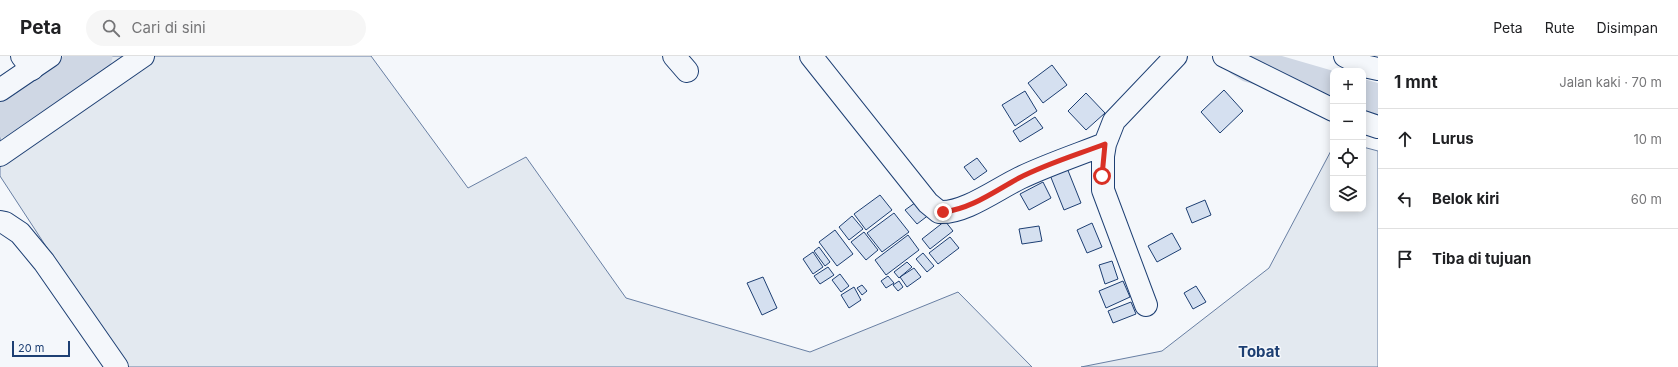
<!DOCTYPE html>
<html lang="id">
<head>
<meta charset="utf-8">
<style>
	:root { --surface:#fff; --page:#f6f6f6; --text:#202124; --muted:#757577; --line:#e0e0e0 }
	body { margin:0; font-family:Inter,sans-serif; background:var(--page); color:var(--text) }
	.controls { position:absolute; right:12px; top:12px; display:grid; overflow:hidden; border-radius:8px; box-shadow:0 2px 10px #0003 }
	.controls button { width:36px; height:36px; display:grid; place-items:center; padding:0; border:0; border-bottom:1px solid var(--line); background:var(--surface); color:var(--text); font:20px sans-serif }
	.scale { position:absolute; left:12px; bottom:10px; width:58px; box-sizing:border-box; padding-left:4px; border:2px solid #1d3f73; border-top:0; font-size:11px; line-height:14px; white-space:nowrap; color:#1d3f73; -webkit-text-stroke:3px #f4f7fb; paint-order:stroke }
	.stop { position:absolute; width:12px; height:12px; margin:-9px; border:3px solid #d93025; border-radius:50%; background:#fff }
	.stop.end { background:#d93025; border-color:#fff; box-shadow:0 1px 4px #0008 }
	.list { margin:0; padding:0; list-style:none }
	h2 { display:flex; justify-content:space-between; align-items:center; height:52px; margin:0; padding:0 16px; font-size:17px }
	h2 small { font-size:13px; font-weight:400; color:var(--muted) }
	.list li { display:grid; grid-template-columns:26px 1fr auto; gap:12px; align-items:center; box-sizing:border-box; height:60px; padding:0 16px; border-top:1px solid var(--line) }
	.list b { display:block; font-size:15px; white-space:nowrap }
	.list em { font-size:13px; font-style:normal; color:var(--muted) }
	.icon { flex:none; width:22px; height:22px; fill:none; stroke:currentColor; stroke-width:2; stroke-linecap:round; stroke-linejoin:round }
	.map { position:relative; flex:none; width:1378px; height:311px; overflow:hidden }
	header { display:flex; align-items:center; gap:24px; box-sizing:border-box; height:56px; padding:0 20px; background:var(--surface); border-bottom:1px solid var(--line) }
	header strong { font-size:19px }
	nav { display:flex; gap:22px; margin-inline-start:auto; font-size:14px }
	.search { width:280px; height:36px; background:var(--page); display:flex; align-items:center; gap:10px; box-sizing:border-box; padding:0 14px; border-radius:22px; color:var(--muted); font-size:15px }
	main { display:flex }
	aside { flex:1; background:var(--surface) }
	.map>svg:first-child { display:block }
	.green { fill:#e3e9f0; stroke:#687fa3 }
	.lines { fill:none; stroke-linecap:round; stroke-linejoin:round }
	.river { stroke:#cfd7e4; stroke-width:35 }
	.building { fill:#d5e0f0; stroke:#1d3f73 }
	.minor-casing { stroke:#1d3f73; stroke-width:24 }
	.major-casing { stroke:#1d3f73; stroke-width:24 }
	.minor { stroke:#f4f7fb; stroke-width:22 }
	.major { stroke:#f4f7fb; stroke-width:22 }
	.route { stroke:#d93025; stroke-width:5 }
	.labels { text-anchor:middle; stroke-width:3; stroke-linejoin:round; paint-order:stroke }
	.quarter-label { font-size:15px; font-weight:bold; fill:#1d3f73; stroke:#f4f7fb }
</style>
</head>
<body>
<header>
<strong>Peta</strong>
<div class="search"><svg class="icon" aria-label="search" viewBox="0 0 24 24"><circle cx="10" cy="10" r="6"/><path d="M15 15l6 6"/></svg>Cari di sini</div>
<nav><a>Peta</a><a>Rute</a><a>Disimpan</a></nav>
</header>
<main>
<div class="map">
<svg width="1378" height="311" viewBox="0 0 1378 311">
	<rect width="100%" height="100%" fill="#f4f7fb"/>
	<path class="green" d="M84 0H371L468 132 526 101 626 242 810 296 958 236 1032 311H125L0 120V62Z
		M1333 91V153H1363V91L1378 95V311H1081L1162 295 1269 212Z"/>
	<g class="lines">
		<path class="river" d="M1242 4 1250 9 1333 33
			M1363 41 1378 45
			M0 64 95 0"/>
	</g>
	<path class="building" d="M1052 9 1067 29 1043 47 1028 27Z
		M1224 34 1243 55 1220 77 1201 56Z
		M1025 35 1037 55 1015 70 1002 49Z
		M1086 37 1105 57 1086 74 1068 55Z
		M1035 61 1043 72 1020 86 1013 75Z
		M977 102 987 115 974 124 964 111Z
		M1067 112 1081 147 1064 154 1050 119Z
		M1043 126 1051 142 1029 154 1020 138Z
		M880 139 892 154 866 174 854 158Z
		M919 144 930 158 917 168 905 154Z
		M1205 144 1211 159 1192 167 1186 152Z
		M894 157 909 176 882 196 867 177Z
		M852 160 863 173 849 184 839 171Z
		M945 165 953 175 930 193 922 183Z
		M1092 167 1102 191 1087 197 1077 174Z
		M1039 170 1042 185 1022 188 1019 173Z
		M835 174 853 198 837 210 819 186Z
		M864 176 878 194 866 204 851 186Z
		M1172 177 1181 193 1157 206 1148 190Z
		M908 179 919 194 886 219 875 204Z
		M950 181 959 192 938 208 929 197Z
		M819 191 830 206 825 210 814 195Z
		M813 196 823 211 813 218 803 203Z
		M923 197 934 210 927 216 916 203Z
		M1112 205 1118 223 1105 228 1099 209Z
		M907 206 912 211 899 222 894 216Z
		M828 211 834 219 820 228 814 220Z
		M914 212 921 221 907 231 900 221Z
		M840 218 849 230 841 236 832 224Z
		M888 220 894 227 886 232 881 225Z
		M763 221 777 252 762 259 747 227Z
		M899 225 903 231 898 235 893 229Z
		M1123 225 1130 241 1106 252 1099 235Z
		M862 229 867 235 862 239 857 232Z
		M1196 230 1206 246 1193 253 1184 237Z
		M854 231 861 244 849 252 841 239Z
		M1131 246 1136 258 1113 267 1108 255Z"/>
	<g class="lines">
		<g class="minor-casing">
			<path id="minor" d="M22 0 32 13
				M674 0 687 15
				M811 0 928 147 939 156C964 158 997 133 1020 122 1047 109 1077 99 1105 88
				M1224 0 1333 54
				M1363 66 1378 71
				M0 99 143 0
				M0 166 5 167 20 177 44 206 117 311
				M1146 249 1103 134V100L1105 88 1114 65 1176 0"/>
		</g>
		<g class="major-casing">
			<path id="major" d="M1345 0 1364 10 1378 13
				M0 34 50 0"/>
		</g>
		<use href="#minor" class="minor"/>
		<use href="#major" class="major"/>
	</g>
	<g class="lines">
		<path class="route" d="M943 156C971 153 995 135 1019 122 1046 108 1076 99 1105 88L1102 120"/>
	</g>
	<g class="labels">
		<g class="quarter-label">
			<text x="1259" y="301">Tobat</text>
		</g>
	</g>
</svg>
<div class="controls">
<button>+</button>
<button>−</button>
<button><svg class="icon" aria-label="locate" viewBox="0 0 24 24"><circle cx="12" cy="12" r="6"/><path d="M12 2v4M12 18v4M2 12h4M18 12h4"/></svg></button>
<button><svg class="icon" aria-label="layers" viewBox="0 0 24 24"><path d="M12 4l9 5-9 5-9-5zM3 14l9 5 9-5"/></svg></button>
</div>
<div class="scale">20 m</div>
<div class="stop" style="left:1102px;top:120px"></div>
<div class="stop end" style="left:943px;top:156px"></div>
</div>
<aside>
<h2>1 mnt<small>Jalan kaki · 70 m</small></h2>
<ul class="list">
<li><svg class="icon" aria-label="ahead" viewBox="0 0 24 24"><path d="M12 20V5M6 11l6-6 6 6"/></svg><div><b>Lurus</b></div><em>10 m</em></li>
<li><svg class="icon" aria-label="left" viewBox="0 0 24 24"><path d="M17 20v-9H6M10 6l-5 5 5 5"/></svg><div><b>Belok kiri</b></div><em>60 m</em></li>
<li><svg class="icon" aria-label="arrive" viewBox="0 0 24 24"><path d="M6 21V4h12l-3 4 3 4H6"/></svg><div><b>Tiba di tujuan</b></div></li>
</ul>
</aside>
</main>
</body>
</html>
